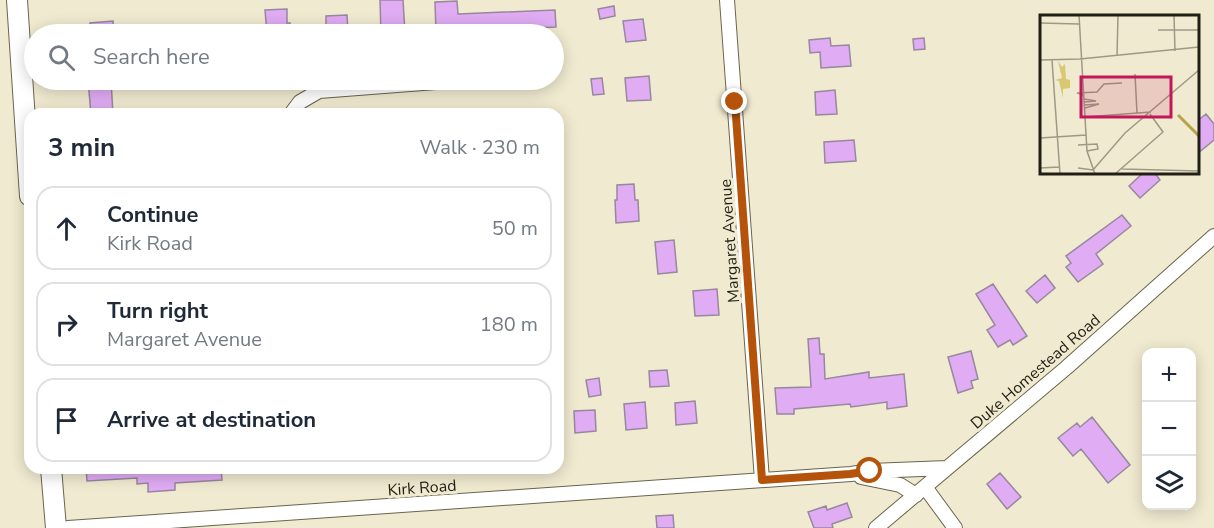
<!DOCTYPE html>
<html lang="en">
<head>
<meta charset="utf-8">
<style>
	:root { --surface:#fff; --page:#f2f2f3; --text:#1f2937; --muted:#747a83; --line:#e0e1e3 }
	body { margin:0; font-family:"Nunito Sans",sans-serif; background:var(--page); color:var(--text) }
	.controls { position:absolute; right:18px; bottom:18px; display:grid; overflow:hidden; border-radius:12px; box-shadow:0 3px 15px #0003 }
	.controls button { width:54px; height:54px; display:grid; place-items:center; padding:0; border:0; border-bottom:2px solid var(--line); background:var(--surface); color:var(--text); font:30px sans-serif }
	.stop { position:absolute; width:18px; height:18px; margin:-14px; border:4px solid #b45309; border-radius:50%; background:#fff }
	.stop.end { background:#b45309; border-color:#fff; box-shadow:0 2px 6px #0008 }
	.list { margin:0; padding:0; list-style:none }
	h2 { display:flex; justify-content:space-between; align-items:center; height:78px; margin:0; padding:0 24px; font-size:26px }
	h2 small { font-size:20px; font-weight:400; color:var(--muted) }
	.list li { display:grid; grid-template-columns:39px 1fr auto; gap:18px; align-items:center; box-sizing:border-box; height:84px; margin:0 12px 12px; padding:0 12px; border:2px solid var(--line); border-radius:18px }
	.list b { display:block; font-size:22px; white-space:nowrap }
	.list p { margin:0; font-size:20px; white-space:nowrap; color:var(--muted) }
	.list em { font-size:20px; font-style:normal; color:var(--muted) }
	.icon { flex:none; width:33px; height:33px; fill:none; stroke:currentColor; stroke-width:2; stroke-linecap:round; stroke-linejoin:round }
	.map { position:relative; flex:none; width:1214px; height:528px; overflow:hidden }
	.search { position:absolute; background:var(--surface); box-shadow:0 3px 15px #0003; left:24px; top:24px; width:540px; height:66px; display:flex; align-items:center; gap:15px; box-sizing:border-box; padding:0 21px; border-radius:33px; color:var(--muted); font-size:22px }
	.panel { position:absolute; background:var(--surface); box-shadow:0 3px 15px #0003; left:24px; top:108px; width:540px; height:366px; border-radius:18px }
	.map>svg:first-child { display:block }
	.building { fill:#e0acf4; stroke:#97889d; stroke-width:1.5 }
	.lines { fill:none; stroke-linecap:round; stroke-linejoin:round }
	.street-casing { stroke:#6a644d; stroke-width:16 }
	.secondary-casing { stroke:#6a644d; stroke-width:22 }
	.street { stroke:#fff; stroke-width:14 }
	.secondary { stroke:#fff; stroke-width:20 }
	.route { stroke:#b45309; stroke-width:8 }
	.labels { text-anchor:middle; stroke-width:6; stroke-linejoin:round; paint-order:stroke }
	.street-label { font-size:16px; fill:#211f15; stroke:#f0ead0 }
	.inset-river { fill:none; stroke:#b6a248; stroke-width:3 }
	.inset-road { fill:none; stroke:#9d9985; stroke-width:1.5 }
	.view { fill:#c2185b; fill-opacity:0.15; stroke:#c2185b; stroke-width:3 }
	.inset-edge { fill:none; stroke:#211f15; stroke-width:3 }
</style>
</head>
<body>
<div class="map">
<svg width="1214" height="528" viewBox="0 0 1214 528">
	<rect width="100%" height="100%" fill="#f0ead0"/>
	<path class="building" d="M380 0H403L405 33 381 34Z
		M457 1 458 14 555 10 556 27 436 32 435 2Z
		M614 6 615 16 600 19 598 9Z
		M287 9V23H290L291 34H267L265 10Z
		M347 15 348 33 326 34V16Z
		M643 19 646 40 626 42 623 21Z
		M113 21 114 34H91L90 23Z
		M830 38 831 46 849 45 851 66 821 68 820 52 810 53 809 40Z
		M924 38 925 49 914 50 913 39Z
		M649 76 651 100 627 101 625 78Z
		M602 78 604 94 593 95 591 79Z
		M88 80H111L113 114H91Z
		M835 90 837 114 816 115 815 92Z
		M1206 114 1214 124V140L1197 154V121Z
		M854 140 856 161 825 163 824 142Z
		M1144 172H1154L1160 180 1140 198 1129 186Z
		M634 184 635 200H638L639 221 616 223 615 200H617V185Z
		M1122 215 1131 226 1096 254 1103 264 1078 282 1066 267 1071 263 1066 256Z
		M674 240 677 272 658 274 655 242Z
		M1045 275 1055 288 1037 303 1026 291Z
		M993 284 1027 336 1013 345 1010 340 998 347 987 330 995 325 976 294Z
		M717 289 719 315 695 316 693 291Z
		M819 338 820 354H824L825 379 869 372V378L904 374 907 406 887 409V402L851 407 850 404 794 409V414H777L775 388 811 387 808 339Z
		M971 351 978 379 971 381 973 388 958 393 948 357Z
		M667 370 669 386 650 387 649 371Z
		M599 378 601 395 589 397 586 380Z
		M695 401 697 423 676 425 675 403Z
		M645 402 647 428 626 430 624 404Z
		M595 410 596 431 575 433 574 411Z
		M1092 417 1130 465 1108 483 1081 449 1073 456 1058 438 1077 423 1080 427Z
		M86 468H221L222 480 175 483V490L148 492V483L137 484V478L87 481Z
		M1000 473 1021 497 1007 509 987 484Z
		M847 503 852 517 832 524 833 528H814L808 512 826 506 827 510Z
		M673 515 674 528H657L656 516Z"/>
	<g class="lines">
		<g class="street-casing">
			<path id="street" d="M727 0 762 480
				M291 114 300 102 319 91 462 80
				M861 477 900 485 916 495
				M925 487 955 528
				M68 528 851 474 870 471 947 468
				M876 528 1066 368 1214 236"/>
		</g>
		<g class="secondary-casing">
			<path id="secondary" d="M17 0 30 196
				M51 468 56 528"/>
		</g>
		<use href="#street" class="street"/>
		<use href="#secondary" class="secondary"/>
	</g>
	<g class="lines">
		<path class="route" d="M735 102 762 480 850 474 870 471"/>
	</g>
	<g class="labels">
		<g class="street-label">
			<text transform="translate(729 241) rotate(-94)" y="6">Margaret Avenue</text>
			<text transform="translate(1035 371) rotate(-41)" y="6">Duke Homestead Road</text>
			<text transform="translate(422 487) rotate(-4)" y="6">Kirk Road</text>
		</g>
	</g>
	<g transform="translate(1040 15)">
		<rect width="159" height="159" fill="#f0ead0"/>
		<path d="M18 46 22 52 25 49 26 64 30 65V73L23 74V83L19 66 15 65 22 63Z" fill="#dac772"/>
		<path class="inset-river" d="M138 100 159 121"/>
		<path class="inset-road" d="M39 0 47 136 55 159M134 0 135 36M0 8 39 9M118 15H159M77 41 78 0M40 44 159 32M0 45 40 44M12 45 20 159M95 59 97 98M43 80 37 78 57 77 64 69 82 68M44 84 56 86 44 87M44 90 59 89 45 93M45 102 111 97M0 123 46 120M38 130 57 129 58 134 47 136M0 153 19 152M38 153 53 155 85 118 159 55M82 154 159 156M75 159 123 117 110 99"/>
		<path class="view" d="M41 62H131V102H41Z"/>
		<rect width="159" height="159" class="inset-edge"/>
	</g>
</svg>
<div class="controls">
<button>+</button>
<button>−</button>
<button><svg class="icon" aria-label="layers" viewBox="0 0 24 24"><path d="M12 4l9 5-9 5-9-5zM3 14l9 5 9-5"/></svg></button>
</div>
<div class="stop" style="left:870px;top:471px"></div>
<div class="stop end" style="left:735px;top:102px"></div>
<div class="search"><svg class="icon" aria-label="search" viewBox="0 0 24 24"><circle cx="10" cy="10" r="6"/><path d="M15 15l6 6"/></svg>Search here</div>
<section class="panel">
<h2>3 min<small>Walk · 230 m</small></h2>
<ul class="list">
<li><svg class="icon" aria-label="ahead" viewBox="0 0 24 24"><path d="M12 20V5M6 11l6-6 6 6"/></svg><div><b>Continue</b><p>Kirk Road</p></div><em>50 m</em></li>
<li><svg class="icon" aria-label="right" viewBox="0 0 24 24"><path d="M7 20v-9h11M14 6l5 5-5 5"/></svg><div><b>Turn right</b><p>Margaret Avenue</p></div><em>180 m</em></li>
<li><svg class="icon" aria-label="arrive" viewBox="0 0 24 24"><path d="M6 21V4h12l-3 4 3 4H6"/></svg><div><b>Arrive at destination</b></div></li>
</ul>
</section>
</div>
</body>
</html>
